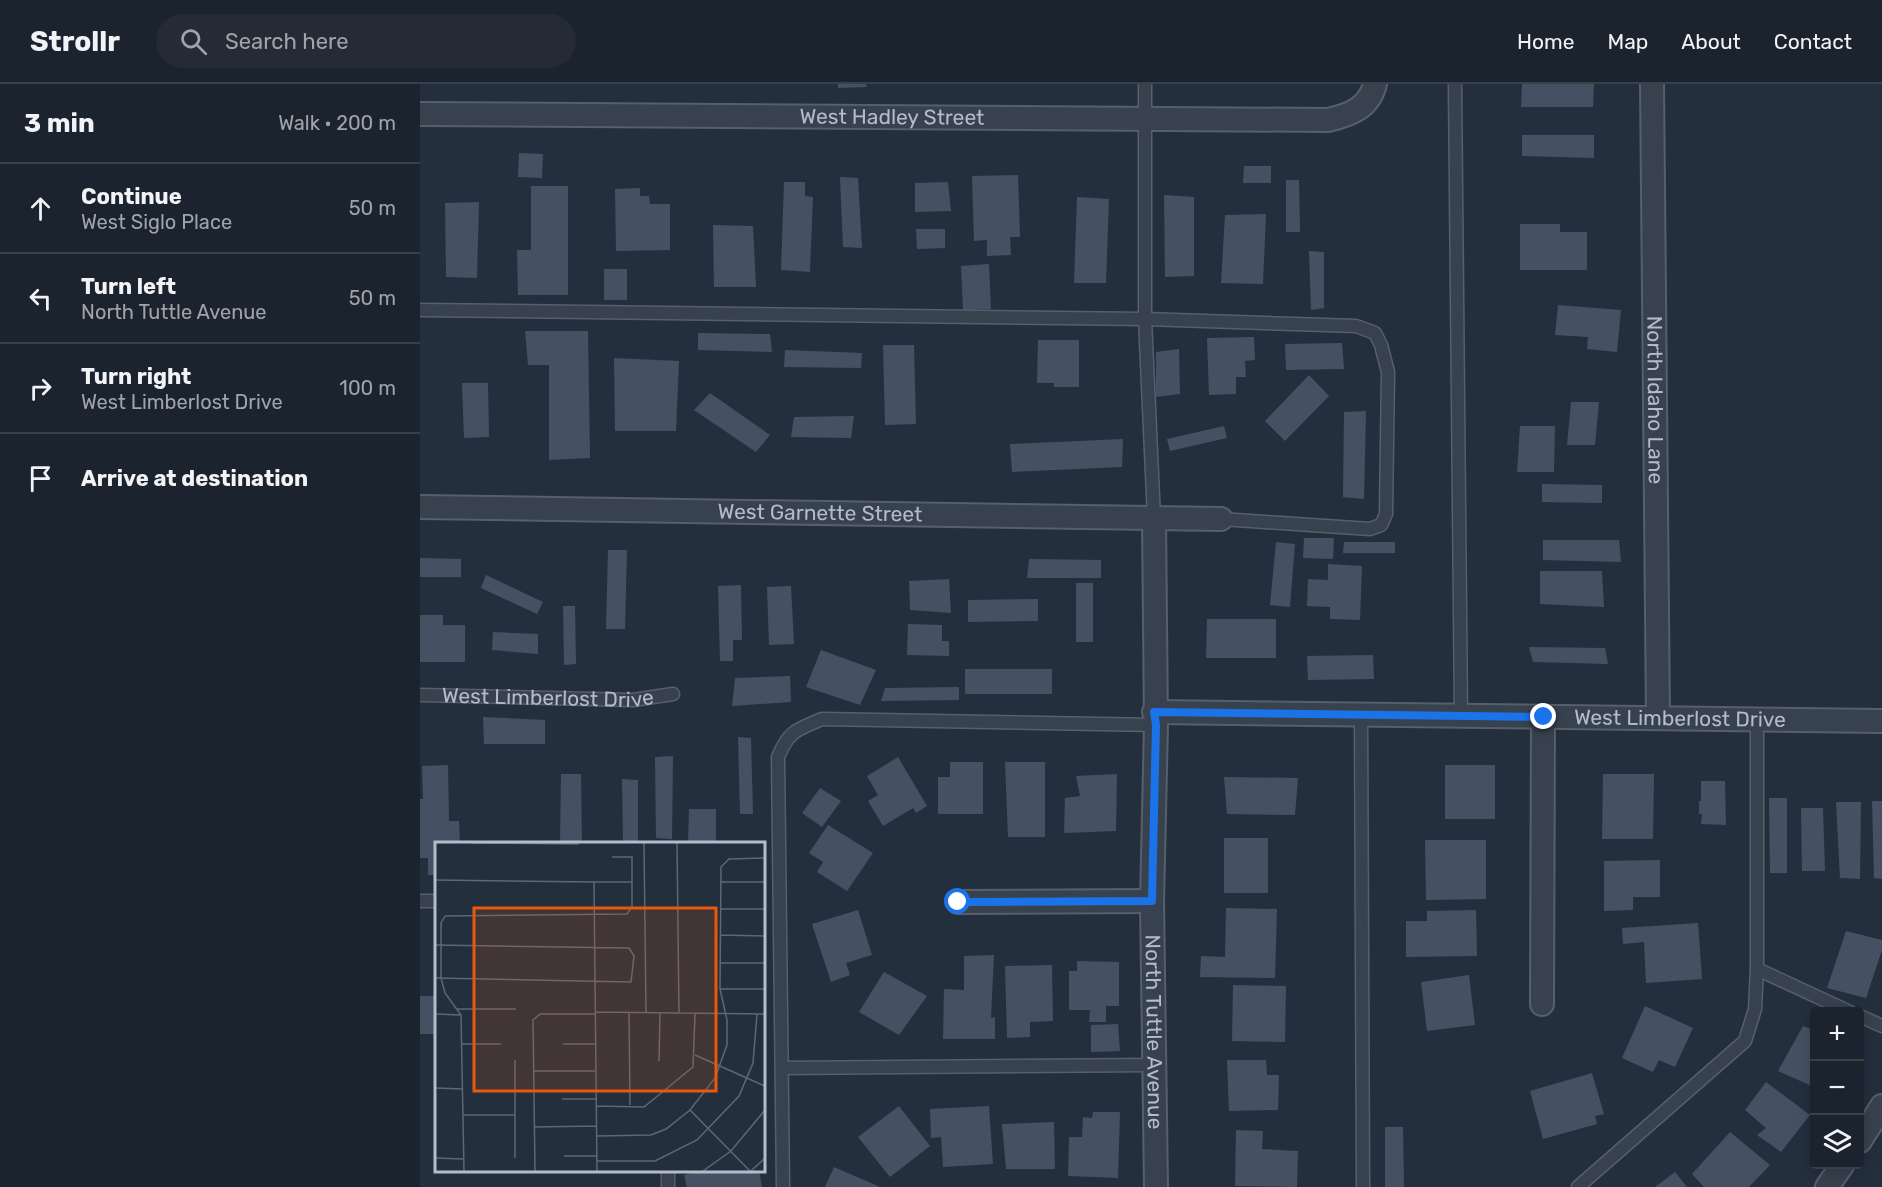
<!DOCTYPE html>
<html lang="en">
<head>
<meta charset="utf-8">
<style>
	:root { --surface:#1b232e; --page:#242b36; --text:#f1f3f6; --muted:#a0a4aa; --line:#39404a }
	body { margin:0; font-family:Rubik,sans-serif; background:var(--page); color:var(--text) }
	.controls { position:absolute; right:18px; bottom:18px; display:grid; overflow:hidden; border-radius:6px; box-shadow:0 3px 15px #0003 }
	.controls button { width:54px; height:54px; display:grid; place-items:center; padding:0; border:0; border-bottom:2px solid var(--line); background:var(--surface); color:var(--text); font:30px sans-serif }
	.stop { position:absolute; width:18px; height:18px; margin:-14px; border:4px solid #1a73e8; border-radius:50%; background:#fff }
	.stop.end { background:#1a73e8; border-color:#fff; box-shadow:0 2px 6px #0008 }
	.list { margin:0; padding:0; list-style:none }
	h2 { display:flex; justify-content:space-between; align-items:center; height:78px; margin:0; padding:0 24px; font-size:26px }
	h2 small { font-size:20px; font-weight:400; color:var(--muted) }
	.list li { display:grid; grid-template-columns:39px 1fr auto; gap:18px; align-items:center; box-sizing:border-box; height:90px; padding:0 24px; border-top:2px solid var(--line) }
	.list b { display:block; font-size:22px; white-space:nowrap }
	.list p { margin:0; font-size:20px; white-space:nowrap; color:var(--muted) }
	.list em { font-size:20px; font-style:normal; color:var(--muted) }
	.icon { flex:none; width:33px; height:33px; fill:none; stroke:currentColor; stroke-width:2; stroke-linecap:round; stroke-linejoin:round }
	.map { position:relative; flex:none; width:1462px; height:1103px; overflow:hidden }
	header { display:flex; align-items:center; gap:36px; box-sizing:border-box; height:84px; padding:0 30px; background:var(--surface); border-bottom:2px solid var(--line) }
	header strong { font-size:28px }
	nav { display:flex; gap:33px; margin-inline-start:auto; font-size:21px }
	.search { width:420px; height:54px; background:var(--page); display:flex; align-items:center; gap:15px; box-sizing:border-box; padding:0 21px; border-radius:33px; color:var(--muted); font-size:22px }
	main { display:flex }
	aside { flex:1; background:var(--surface) }
	.map>svg:first-child { display:block }
	.building { fill:#455162 }
	.lines { fill:none; stroke-linecap:round; stroke-linejoin:round }
	.lane-casing { stroke:#565f6c; stroke-width:15 }
	.street-casing { stroke:#565f6c; stroke-width:26 }
	.lane { stroke:#38414e; stroke-width:12 }
	.street { stroke:#38414e; stroke-width:22 }
	.route { stroke:#1a73e8; stroke-width:8 }
	.labels { text-anchor:middle; stroke-width:4.5; stroke-linejoin:round; paint-order:stroke }
	.street-label { font-size:21px; fill:#b4bcc9; stroke:#1d2633 }
	.inset-road { fill:none; stroke:#5e6776; stroke-width:1.5 }
	.view { fill:#e8590c; fill-opacity:0.15; stroke:#e8590c; stroke-width:3 }
	.inset-edge { fill:none; stroke:#b4bcc9; stroke-width:3 }
</style>
</head>
<body>
<header>
<strong>Strollr</strong>
<div class="search"><svg class="icon" aria-label="search" viewBox="0 0 24 24"><circle cx="10" cy="10" r="6"/><path d="M15 15l6 6"/></svg>Search here</div>
<nav><a>Home</a><a>Map</a><a>About</a><a>Contact</a></nav>
</header>
<main>
<aside>
<h2>3 min<small>Walk · 200 m</small></h2>
<ul class="list">
<li><svg class="icon" aria-label="ahead" viewBox="0 0 24 24"><path d="M12 20V5M6 11l6-6 6 6"/></svg><div><b>Continue</b><p>West Siglo Place</p></div><em>50 m</em></li>
<li><svg class="icon" aria-label="left" viewBox="0 0 24 24"><path d="M17 20v-9H6M10 6l-5 5 5 5"/></svg><div><b>Turn left</b><p>North Tuttle Avenue</p></div><em>50 m</em></li>
<li><svg class="icon" aria-label="right" viewBox="0 0 24 24"><path d="M7 20v-9h11M14 6l5 5-5 5"/></svg><div><b>Turn right</b><p>West Limberlost Drive</p></div><em>100 m</em></li>
<li><svg class="icon" aria-label="arrive" viewBox="0 0 24 24"><path d="M6 21V4h12l-3 4 3 4H6"/></svg><div><b>Arrive at destination</b></div></li>
</ul>
</aside>
<div class="map">
<svg width="1462" height="1103" viewBox="0 0 1462 1103">
	<rect width="100%" height="100%" fill="#242f3e"/>
	<path class="building" d="M418 0H446L447 3 418 4Z
		M1102 0H1174L1173 23H1101Z
		M1102 51H1174V74L1102 72Z
		M99 69 123 70 122 94 98 93Z
		M824 82H851V99H823Z
		M598 91 600 153H590L591 171 567 172V156L554 157 552 92Z
		M420 93 438 94 442 164 423 163Z
		M866 96H879L880 148H866Z
		M364 98H385V112L393 113 390 188 361 186Z
		M528 98 531 127 495 128V99Z
		M111 102H148V211H98L97 166H111Z
		M220 104V112H229L230 120H250V166L196 167 195 105Z
		M744 111 774 113V192L745 193Z
		M657 113 689 115 686 199H654Z
		M59 118 57 194 26 193 25 119Z
		M846 130 843 200 801 199 805 131Z
		M1100 140H1140V148H1167V186H1100Z
		M293 141 333 142 336 203H294Z
		M496 145H525V164L497 165Z
		M889 167 904 168V224L891 226Z
		M569 180 571 225 543 226 541 182Z
		M184 185H207V216H184Z
		M1138 221 1201 226 1197 268 1167 265 1168 253 1135 251Z
		M105 247H168L170 374 129 376V281H108Z
		M278 249 350 250 352 268 278 266Z
		M834 253 835 276 825 277 826 293H816V310L789 311 787 254Z
		M618 256H659V303H634V299H617Z
		M922 259 924 285 866 286 865 260Z
		M463 261H494L496 340 465 341Z
		M759 265 760 310 736 313V268Z
		M365 266 442 269 441 284 364 283Z
		M194 274 259 277 256 347H195Z
		M889 291 909 312 865 357 845 337Z
		M42 299H68L69 353 44 354Z
		M290 309 350 351 336 368 274 326Z
		M1151 318H1179L1175 361H1147Z
		M946 327 944 415 923 413 924 328Z
		M434 332 431 354 371 353 374 333Z
		M804 342 807 354 750 367 747 355Z
		M1100 342H1135L1134 388H1097Z
		M703 355 702 383 592 388 590 360Z
		M1122 400 1182 401V419L1122 418Z
		M884 454H914L913 475 883 474Z
		M1123 456H1199L1201 478 1123 476Z
		M856 458 875 460 870 523 850 521Z
		M924 458H975V469H923Z
		M188 466H207L205 545H186Z
		M0 474 41 475V493H0Z
		M609 475 681 476V494H607Z
		M908 480 942 482 940 536 910 535V523L887 522 888 495 908 496Z
		M1120 487H1182L1184 523 1120 520Z
		M66 491 123 518 117 530 61 504Z
		M529 495 531 529 490 526 489 497Z
		M656 499H673V558H656Z
		M321 501 322 556H313V577H300L298 502Z
		M371 502 374 560 349 561 347 503Z
		M618 515V537L548 538V516Z
		M143 522H155L156 580 144 581Z
		M0 531H23V541H45V578H0Z
		M787 535H856V574H786Z
		M488 540 522 541V557H529V572L487 571Z
		M73 548 118 550V570L72 566Z
		M1109 563 1185 564 1188 580 1113 578Z
		M401 566 456 586 440 621 386 603Z
		M953 571 954 595 888 596 887 572Z
		M545 585H632V610H545Z
		M370 592 371 618 312 622 315 594Z
		M539 603V616L461 617 465 604Z
		M63 633 125 636V660H64Z
		M318 653 331 654 333 730H320Z
		M253 672 252 755 236 754 235 673Z
		M478 673 507 722 496 729 493 724 463 742 448 717 458 711 447 692Z
		M530 678H563V730H518V693H530Z
		M585 678H625V753H588Z
		M28 681 29 737H39L40 760H16V791H8V774H0V715H3L2 682Z
		M1025 681H1075V735H1025Z
		M141 690H161L162 760H140Z
		M697 690 696 747 644 749 645 714 660 712 656 692Z
		M1183 690H1234L1233 755H1182Z
		M804 693 878 694 875 731 807 730Z
		M202 695 218 696V760H203Z
		M1281 697H1305L1306 741 1281 740 1282 730H1279V717H1281Z
		M400 704 421 717 402 743 382 729Z
		M1349 714H1367V789H1350Z
		M1452 717H1462V795L1454 794Z
		M1416 718H1441L1440 795 1420 794Z
		M1381 724H1403L1405 787H1382Z
		M269 725H296V760H268Z
		M408 741 453 769 427 807 397 788 403 778 389 769Z
		M804 754H848V809H804Z
		M1005 756H1066V815L1006 816Z
		M1240 776V813H1213V826L1184 827V777Z
		M806 824 857 825 855 894 780 893 781 872 805 873Z
		M438 826 452 871 426 879 430 891 411 898 392 840Z
		M1056 826 1057 872 986 873V837H1007V827Z
		M1278 839 1282 895 1226 899 1224 858 1203 860 1202 844Z
		M1426 847 1462 856V866L1446 914 1407 904Z
		M574 871 571 934 575 933V955H523L524 905 544 906V872Z
		M657 877 699 878V922H686V938H669L670 926H649V887H657Z
		M632 881 633 937 610 938V953L587 954 585 882Z
		M464 888 507 912 479 951 439 928Z
		M1049 891 1055 941 1007 947 1001 898Z
		M813 901 866 902 865 958 812 957Z
		M0 912H16V950H0Z
		M1225 922 1273 944 1255 983 1239 976 1233 988 1202 974Z
		M1394 937V1003L1358 987 1383 942 1391 945Z
		M698 940 700 967 671 968V941Z
		M807 976H846L847 991H859L858 1026 809 1027Z
		M1172 989 1184 1030 1175 1032 1177 1040 1123 1055 1110 1007Z
		M1346 998 1390 1031 1361 1068 1337 1051 1346 1044 1325 1026Z
		M479 1022 510 1062 470 1093 438 1053Z
		M569 1022 573 1080 523 1083 521 1053 511 1054 510 1025Z
		M673 1028H700L698 1094 648 1092 649 1053H662L663 1033 672 1034Z
		M634 1038 635 1085H586L582 1040Z
		M965 1043H983L984 1103H965Z
		M816 1046 843 1047 842 1065 878 1067 877 1103 815 1102Z
		M1310 1048 1350 1081 1329 1103H1284L1272 1090Z
		M414 1083 460 1103H405Z
		M284 1086H339L342 1103H267L264 1091Z
		M1255 1088 1267 1103H1235Z"/>
	<g class="lines">
		<g class="lane-casing">
			<g id="lane">
				<path d="M725 0V235L734 434"/>
				<path d="M1035 0 1041 632"/>
				<path d="M0 226 725 235 936 242 955 249 961 261 968 288 966 430 961 441 950 445 801 435"/>
				<path id="s1" d="M0 611 213 616 253 610"/>
				<path d="M941 631 943 1103"/>
				<path d="M0 817H16"/>
				<path d="M1337 885 1430 928"/>
				<path d="M1440 932 1462 942"/>
				<path d="M362 984 734 981"/>
				<path d="M248 1086V1103"/>
				<path d="M363 1103 358 673C369 647 376 646 402 635L736 641"/>
				<path d="M1158 1103 1325 957 1335 925 1337 885V636"/>
			</g>
		</g>
		<g class="street-casing">
			<g id="street">
				<path id="s2" d="M1232 0 1238 634"/>
				<path id="s3" d="M0 30 908 36C930 31 949 24 955 0"/>
				<path id="s4" d="M0 423 801 435"/>
				<path id="s5" d="M734 434 736 641 732 817 736 1103"/>
				<path id="s6" d="M734 628 1462 637"/>
				<path d="M538 818 732 817"/>
				<path d="M1122 920 1123 633"/>
				<path d="M1440 1057 1462 1022"/>
				<path d="M1407 1103 1423 1080"/>
			</g>
		</g>
		<use href="#lane" class="lane"/>
		<use href="#street" class="street"/>
	</g>
	<g class="lines">
		<path class="route" d="M538 818 732 817 736 641 734 628 1124 633"/>
	</g>
	<g class="labels">
		<g class="street-label">
			<text dy="7" stroke="none"><textPath href="#s3" startOffset="472">West Hadley Street</textPath></text>
			<text dy="7" stroke="none"><textPath href="#s2" startOffset="316">North Idaho Lane</textPath></text>
			<text dy="7" stroke="none"><textPath href="#s4" startOffset="400">West Garnette Street</textPath></text>
			<text dy="7" stroke="none"><textPath href="#s1" startOffset="128">West Limberlost Drive</textPath></text>
			<text dy="7" stroke="none"><textPath href="#s6" startOffset="526">West Limberlost Drive</textPath></text>
			<text dy="7" stroke="none"><textPath href="#s5" startOffset="514">North Tuttle Avenue</textPath></text>
		</g>
	</g>
	<g transform="translate(15 758)">
		<rect width="330" height="330" fill="#242f3e"/>
		<path class="inset-road" d="M37 1 144 2M209 1 211 171M242 1 244 171M0 38 159 40 162 329M159 40H197M286 40H330M286 67H330M10 74 6 81V136L10 151 26 173 29 329M10 74 192 72 197 65V15H177M285 93 330 94M0 103 194 106 199 114 196 140 0 136M285 121H330M285 147H330M22 167H81M160 170 330 172M194 171 195 263M0 172 26 173M27 202H66M128 202H160M260 213 330 244M80 218V316M224 219 225 171M99 229H160M0 246 28 247M127 257H161M161 264 209 265 258 225 260 172M255 268 315 329M28 273H80M99 285 162 284M162 294 216 293 231 287 255 268 280 236 292 203V178L285 147 286 25 294 17 330 16M129 314H162M0 316 28 317M162 319H220L262 298 304 254 318 221 322 172M100 329 98 178 105 172H161M268 329 296 309 330 268M316 329 330 316"/>
		<path class="view" d="M39 66H281V249H39Z"/>
		<rect width="330" height="330" class="inset-edge"/>
	</g>
</svg>
<div class="controls">
<button>+</button>
<button>−</button>
<button><svg class="icon" aria-label="layers" viewBox="0 0 24 24"><path d="M12 4l9 5-9 5-9-5zM3 14l9 5 9-5"/></svg></button>
</div>
<div class="stop" style="left:538px;top:818px"></div>
<div class="stop end" style="left:1124px;top:633px"></div>
</div>
</main>
</body>
</html>
